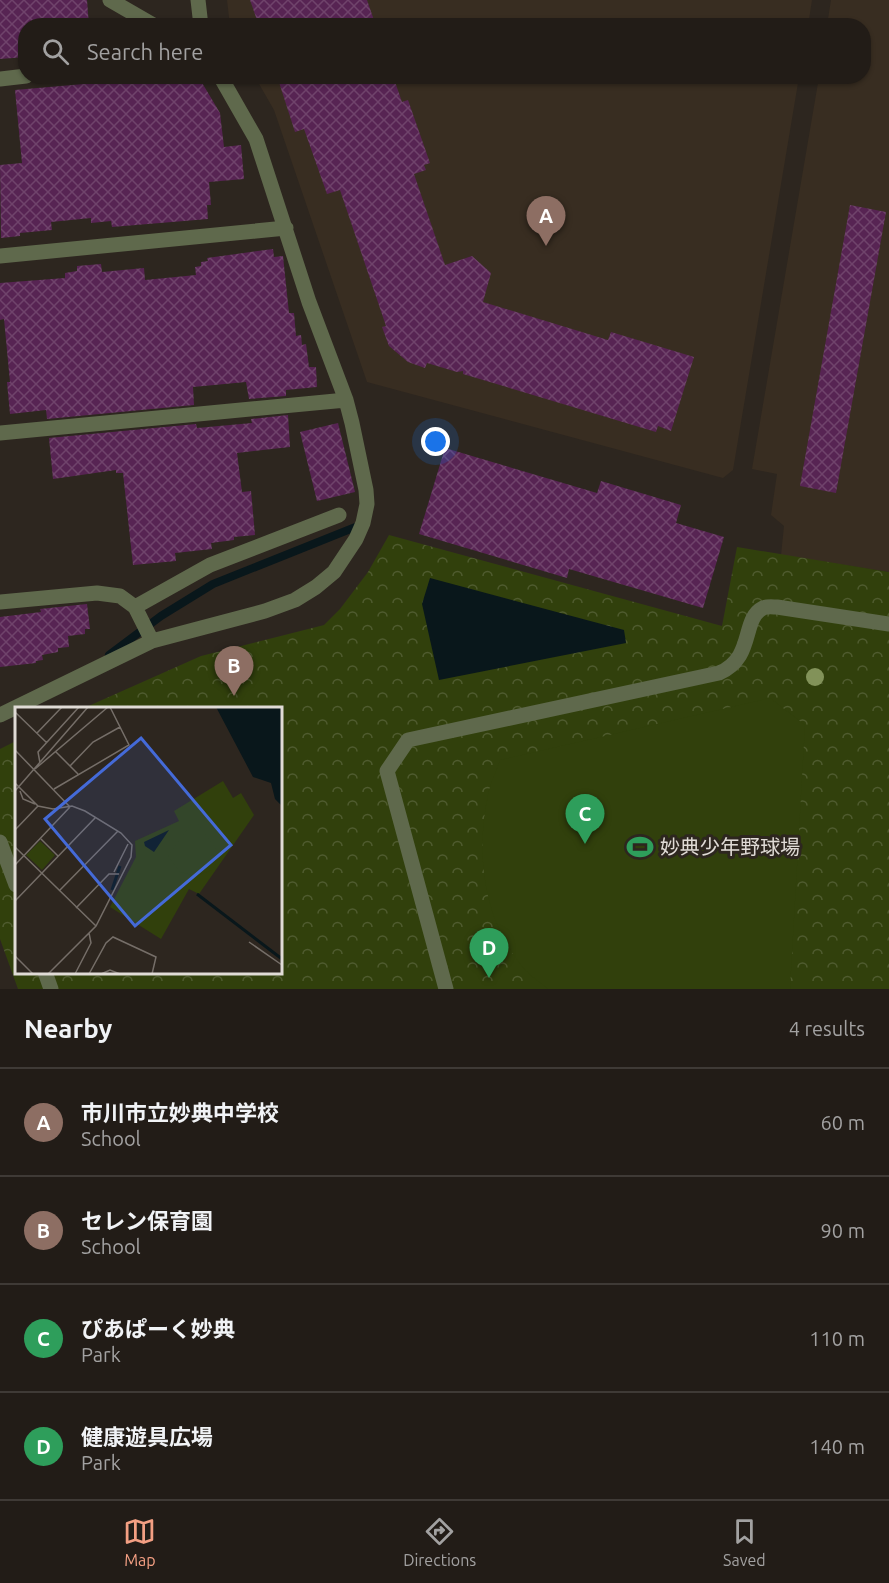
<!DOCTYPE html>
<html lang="en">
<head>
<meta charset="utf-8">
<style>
	:root { --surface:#221c17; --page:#2e2924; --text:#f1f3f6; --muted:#a2a1a1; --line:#3f3a36; --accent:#f39f83 }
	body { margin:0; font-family:Ubuntu,"Noto Sans JP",sans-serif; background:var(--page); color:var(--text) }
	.you { position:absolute; left:436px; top:442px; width:21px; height:21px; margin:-15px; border:4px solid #fff; border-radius:50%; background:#1a73e8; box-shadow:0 0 0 9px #1a73e833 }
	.badge { display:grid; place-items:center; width:39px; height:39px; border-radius:50%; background:var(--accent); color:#fff; font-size:20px; font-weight:700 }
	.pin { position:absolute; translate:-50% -50px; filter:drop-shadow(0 2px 3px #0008) }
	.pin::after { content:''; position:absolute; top:32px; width:21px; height:18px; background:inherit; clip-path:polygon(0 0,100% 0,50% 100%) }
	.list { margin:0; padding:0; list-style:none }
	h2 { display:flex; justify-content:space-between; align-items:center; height:78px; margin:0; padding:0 24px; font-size:26px }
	h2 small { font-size:20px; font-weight:400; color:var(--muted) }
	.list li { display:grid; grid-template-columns:39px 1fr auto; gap:18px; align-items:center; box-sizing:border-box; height:108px; padding:0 24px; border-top:2px solid var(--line) }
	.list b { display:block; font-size:22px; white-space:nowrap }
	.list p { margin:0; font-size:20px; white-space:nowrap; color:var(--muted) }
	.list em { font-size:20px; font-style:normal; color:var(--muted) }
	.icon { flex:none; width:33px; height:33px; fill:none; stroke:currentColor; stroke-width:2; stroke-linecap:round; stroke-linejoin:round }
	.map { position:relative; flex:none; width:889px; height:989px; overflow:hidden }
	.search { position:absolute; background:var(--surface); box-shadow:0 2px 4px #0004; left:18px; right:18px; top:18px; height:66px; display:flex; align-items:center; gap:15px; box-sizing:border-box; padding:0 21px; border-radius:24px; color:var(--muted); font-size:22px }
	.sheet { height:510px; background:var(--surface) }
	nav { display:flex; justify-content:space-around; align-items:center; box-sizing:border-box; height:84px; border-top:2px solid var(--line); background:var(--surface); font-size:16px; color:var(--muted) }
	nav a { display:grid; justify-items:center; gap:3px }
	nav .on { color:var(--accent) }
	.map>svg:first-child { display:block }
	.built { fill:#382d21 }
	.park { fill:url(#park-crowns) }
	.pitch { fill:#31400c }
	.water { fill:#09171b }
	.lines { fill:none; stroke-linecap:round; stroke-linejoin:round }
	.stream { stroke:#09171b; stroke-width:8 }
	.building { fill:url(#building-cross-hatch) }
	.minor { stroke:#5f694c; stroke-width:15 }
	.tree { fill:#829259 }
	.labels { text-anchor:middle; stroke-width:6; stroke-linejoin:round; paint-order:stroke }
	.poi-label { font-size:20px; fill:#e0dbd6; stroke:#2d261f; text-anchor:start }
	.inset-river { fill:none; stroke:#09171b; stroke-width:3 }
	.inset-road { fill:none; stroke:#756e68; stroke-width:1.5 }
	.view { fill:#446ad8; fill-opacity:0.15; stroke:#446ad8; stroke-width:3 }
	.inset-edge { fill:none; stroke:#e0dbd6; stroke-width:3 }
</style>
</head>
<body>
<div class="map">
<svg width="889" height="989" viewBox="0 0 889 989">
	<defs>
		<pattern id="park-crowns" width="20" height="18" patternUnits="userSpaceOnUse" patternTransform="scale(1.5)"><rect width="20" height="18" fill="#31400c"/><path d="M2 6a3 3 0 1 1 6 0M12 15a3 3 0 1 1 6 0" fill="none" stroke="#4f5b2f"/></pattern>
		<pattern id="building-cross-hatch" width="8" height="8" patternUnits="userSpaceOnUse" patternTransform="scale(1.5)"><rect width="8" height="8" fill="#572453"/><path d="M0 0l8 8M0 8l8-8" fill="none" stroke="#6f436b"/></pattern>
	</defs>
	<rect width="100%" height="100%" fill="#2d261f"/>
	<path class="built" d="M227 0H812L808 26H230Z
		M831 0H889V572L781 555 784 526 771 515 777 474 752 469 819 77 864 76V26L827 25Z
		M255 77H799L733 470 723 478 367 382 274 110Z"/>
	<path class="park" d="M389 535 722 626 737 547 889 572V989H18L0 939V749L16 741V972H280V708H84L201 656 324 625 340 609 368 572Z"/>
	<path class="pitch" d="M770 698 805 725 790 989H548C541 983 532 977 526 971 484 923 475 856 488 795 490 784 496 772 500 760Z"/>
	<path class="water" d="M430 578 624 630 626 643 439 680 422 604Z"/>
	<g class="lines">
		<path class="stream" d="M109 655 161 616 213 584 358 526"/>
	</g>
	<path class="building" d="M0 0H87L89 26H26V57L0 59Z
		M250 0H367L376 26H259Z
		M174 76H198L220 113 224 147 241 145 244 179 209 182 211 205H207L208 219 112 227 111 221 91 223V218L51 222 52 230 20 233V236L1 238 0 165 22 163 15 90Z
		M277 76H393L402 102 408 100 430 163 424 165 426 170 414 174 445 265 472 256 491 273 483 302 608 340 611 332 694 357 671 431 658 426 656 432 463 374V371L457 372 427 363 425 368 408 362 389 346 382 327 386 326 340 190 327 194 304 129 295 132Z
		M850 205 886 212 836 493 800 486Z
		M273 249 274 257 283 256 289 313H294L296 336 301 335 302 345 306 344 309 367H316L317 387 286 390V396L249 399 246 382 193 387 194 405 47 419 46 410 10 414 7 382H10L4 319 0 320V283L65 278V273L77 271V266L101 264 102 272 144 268 145 280 196 275 195 267 201 266V262L208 261 207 258Z
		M288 415 290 447 237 453 242 492 251 491 255 535 234 537V540L211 543 212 549 175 553 176 561 133 565 123 473H116V470L53 479 49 438 196 424 197 428 252 423 251 419Z
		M338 423 355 492 317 501 300 432Z
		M445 448 597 493 601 481 681 505 676 523 724 537 703 608 569 569 567 578 419 534Z
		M87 604 90 629H85V634L68 636 69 647 58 648V652L42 655 43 660 36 661V663L0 667V617L41 612 40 609Z"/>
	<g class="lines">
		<path class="minor" d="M110 0 155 26
			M198 0 201 26
			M0 79 26 76
			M0 256 286 228
			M0 433 346 400
			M0 602 97 593 120 596 135 607 152 641
			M135 607 210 565 339 515
			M0 715 152 641 265 611 295 600 316 587 334 572 356 539 363 523 367 504 366 490 352 423 346 400 309 302 256 139 220 76
			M0 842 16 885
			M45 972 51 989
			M446 989 387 771 408 740 719 673C755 658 741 619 763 608 767 606 773 607 777 607L889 624"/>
	</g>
	<circle class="tree" cx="815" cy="677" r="9"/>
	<defs>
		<g id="stadium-bare" transform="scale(2.07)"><path d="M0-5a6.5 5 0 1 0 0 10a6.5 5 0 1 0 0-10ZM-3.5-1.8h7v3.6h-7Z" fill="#2e9e5b" stroke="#2d261f" stroke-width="2.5" paint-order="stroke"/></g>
	</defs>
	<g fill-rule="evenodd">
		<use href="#stadium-bare" x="640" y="847"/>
	</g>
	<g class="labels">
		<g class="poi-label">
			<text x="660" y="854">妙典少年野球場</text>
		</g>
	</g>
	<g transform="translate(15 707)">
		<rect width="267" height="267" fill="#2d261f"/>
		<path d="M208 74 218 91 226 86 239 108 184 187 174 182 146 232 95 200 121 150 120 134 164 114 159 104ZM25 134 40 148 27 163 11 148Z" fill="#31400c"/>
		<path d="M176 117H183L206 149 197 163 181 169 165 165 153 149Z" fill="#31400c"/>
		<path d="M201 0H267V99L260 92 256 76 238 70ZM154 123 139 145 130 139 129 135Z" fill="#09171b"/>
		<path class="inset-river" d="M97 183 105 159M182 187 267 252"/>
		<path class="inset-road" d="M0 5 32 36M22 26 47 0M0 43 55 100M41 45 63 67M25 56 23 45 64 0M55 59 78 35 105 20M20 62 93 0M0 76 23 99 38 102 57 99 70 104 106 126 117 138 116 150 81 219 33 267M39 82 114 38 95 0M0 84 73 0M5 84 8 92 20 97M0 123 23 99M26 132 43 149M0 140 81 219M0 158 55 100M99 165 113 137M44 184 103 124M0 194 81 110M61 201 94 167H104M234 235 267 258M0 249 18 267M60 267 76 236 74 226M74 267 91 236 98 230 141 250 137 267M86 267 95 263 105 267"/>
		<path class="view" d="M126 31 216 138 120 219 30 112Z"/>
		<rect width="267" height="267" class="inset-edge"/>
	</g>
</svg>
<div class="you"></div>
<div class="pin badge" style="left:546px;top:246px;background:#8d6e63">A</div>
<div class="pin badge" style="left:234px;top:696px;background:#8d6e63">B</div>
<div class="pin badge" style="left:585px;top:844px;background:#2e9e5b">C</div>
<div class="pin badge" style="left:489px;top:978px;background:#2e9e5b">D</div>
<div class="search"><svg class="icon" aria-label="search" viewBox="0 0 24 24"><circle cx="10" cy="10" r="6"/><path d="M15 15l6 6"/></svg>Search here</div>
</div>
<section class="sheet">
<h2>Nearby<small>4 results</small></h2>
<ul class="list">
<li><span class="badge" style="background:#8d6e63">A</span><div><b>市川市立妙典中学校</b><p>School</p></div><em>60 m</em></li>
<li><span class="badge" style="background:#8d6e63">B</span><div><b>セレン保育園</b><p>School</p></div><em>90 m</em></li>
<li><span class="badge" style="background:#2e9e5b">C</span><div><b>ぴあぱーく妙典</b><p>Park</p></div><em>110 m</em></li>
<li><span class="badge" style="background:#2e9e5b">D</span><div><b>健康遊具広場</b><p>Park</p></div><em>140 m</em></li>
</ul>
</section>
<nav>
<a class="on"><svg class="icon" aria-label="map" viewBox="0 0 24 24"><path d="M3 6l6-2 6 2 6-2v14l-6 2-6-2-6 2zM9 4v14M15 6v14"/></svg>Map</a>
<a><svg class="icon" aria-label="directions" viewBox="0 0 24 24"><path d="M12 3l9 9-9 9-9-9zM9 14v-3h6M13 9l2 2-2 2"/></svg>Directions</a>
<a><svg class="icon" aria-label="saved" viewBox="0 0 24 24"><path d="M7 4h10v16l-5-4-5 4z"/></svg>Saved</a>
</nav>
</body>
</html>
